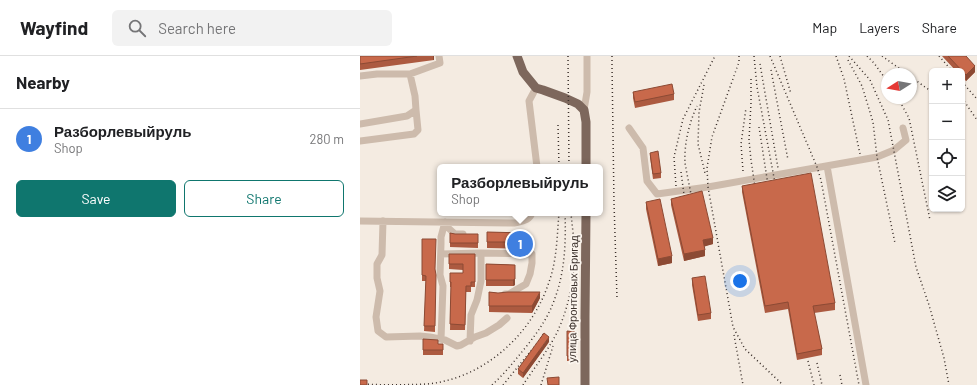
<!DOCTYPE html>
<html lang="en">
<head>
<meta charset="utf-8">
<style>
	:root { --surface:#fff; --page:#f2f2f2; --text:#202124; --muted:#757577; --line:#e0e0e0; --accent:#0f766e }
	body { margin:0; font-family:Barlow,sans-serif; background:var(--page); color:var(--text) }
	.controls { position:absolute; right:12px; top:12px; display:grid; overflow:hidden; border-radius:6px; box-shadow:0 1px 3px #0004 }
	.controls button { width:36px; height:36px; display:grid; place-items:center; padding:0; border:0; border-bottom:1px solid var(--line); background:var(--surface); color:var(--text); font:20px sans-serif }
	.compass { position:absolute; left:521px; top:12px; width:36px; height:36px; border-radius:50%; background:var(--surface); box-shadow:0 1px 3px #0004; rotate:259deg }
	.you { position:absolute; left:380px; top:225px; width:14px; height:14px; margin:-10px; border:3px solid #fff; border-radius:50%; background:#1a73e8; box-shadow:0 0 0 6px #1a73e833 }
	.badge { display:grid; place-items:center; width:26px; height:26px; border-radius:50%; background:var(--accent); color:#fff; font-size:13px; font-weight:700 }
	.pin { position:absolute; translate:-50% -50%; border:2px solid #fff; box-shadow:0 1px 4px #0006 }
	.popup { position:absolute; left:77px; top:108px; width:166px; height:52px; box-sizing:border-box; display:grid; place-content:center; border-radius:6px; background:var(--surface); filter:drop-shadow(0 1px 3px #0005); font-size:13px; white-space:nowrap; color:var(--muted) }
	.popup b { font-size:15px; color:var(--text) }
	.popup::after { content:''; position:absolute; left:50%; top:100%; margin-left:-8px; border:8px solid transparent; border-top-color:var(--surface) }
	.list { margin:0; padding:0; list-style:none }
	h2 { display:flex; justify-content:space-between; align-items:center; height:52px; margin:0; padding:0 16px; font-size:17px }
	h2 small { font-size:13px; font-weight:400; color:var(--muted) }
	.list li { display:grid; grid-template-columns:26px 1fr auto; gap:12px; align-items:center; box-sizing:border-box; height:60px; padding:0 16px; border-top:1px solid var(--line) }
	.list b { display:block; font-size:15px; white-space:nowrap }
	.list p { margin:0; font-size:13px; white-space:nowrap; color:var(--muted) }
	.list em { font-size:13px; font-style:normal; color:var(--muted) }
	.actions { display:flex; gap:8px; padding:12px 16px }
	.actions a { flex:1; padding:9px 0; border:1px solid var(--accent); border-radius:6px; text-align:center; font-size:14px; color:var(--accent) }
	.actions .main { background:var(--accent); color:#fff }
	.icon { flex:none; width:22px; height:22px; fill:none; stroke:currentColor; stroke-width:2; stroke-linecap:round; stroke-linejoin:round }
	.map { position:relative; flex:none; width:617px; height:329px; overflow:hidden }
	header { display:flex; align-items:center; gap:24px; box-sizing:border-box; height:56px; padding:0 20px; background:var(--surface); border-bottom:1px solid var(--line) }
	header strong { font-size:19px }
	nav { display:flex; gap:22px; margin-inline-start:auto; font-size:14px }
	.search { width:280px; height:36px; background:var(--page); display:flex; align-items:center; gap:10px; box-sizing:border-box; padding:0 14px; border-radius:6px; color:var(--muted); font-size:15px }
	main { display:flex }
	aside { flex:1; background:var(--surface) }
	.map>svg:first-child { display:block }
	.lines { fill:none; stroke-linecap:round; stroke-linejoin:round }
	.minor { stroke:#cdbbac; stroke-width:7 }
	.major { stroke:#7d675c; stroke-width:9 }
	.rail { stroke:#3b302b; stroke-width:1.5; stroke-dasharray:1 3; stroke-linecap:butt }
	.wall { fill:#ac5a40 }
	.shaded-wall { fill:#8c4a34 }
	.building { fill:#c8694b; stroke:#8c4a34 }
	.labels { text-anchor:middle; stroke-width:3.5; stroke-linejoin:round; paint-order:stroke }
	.street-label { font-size:11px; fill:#3b302b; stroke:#fbf5ee }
</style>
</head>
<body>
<header>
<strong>Wayfind</strong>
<div class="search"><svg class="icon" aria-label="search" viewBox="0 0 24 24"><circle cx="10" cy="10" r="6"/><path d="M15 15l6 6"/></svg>Search here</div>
<nav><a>Map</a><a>Layers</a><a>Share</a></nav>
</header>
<main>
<aside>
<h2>Nearby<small></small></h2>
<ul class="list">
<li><span class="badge" style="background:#3f7fe0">1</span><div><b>Разборлевыйруль</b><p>Shop</p></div><em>280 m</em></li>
</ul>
<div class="actions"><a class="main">Save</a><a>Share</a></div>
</aside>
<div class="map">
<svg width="617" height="329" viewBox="0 0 617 329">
	<rect width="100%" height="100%" fill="#f4ebe1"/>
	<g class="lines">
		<path class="minor" d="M0 20 17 18H50L80 7 79 0
			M176 32 169 45 177 111
			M224 54 227 36V0
			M0 68 47 60 56 54 55 40 50 18
			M269 72 283 92 287 125 297 138 348 131 517 101 534 94 546 84 543 72
			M0 85 54 78 58 74 56 54
			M467 110 506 329
			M0 165 155 167C162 165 169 165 172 157
			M23 165 22 199 17 208V222L20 235 16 261 18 275 26 281 60 280 70 281 85 284 97 290 101 289 115 281 126 277 139 269 147 262
			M85 169 95 178H103
			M81 198 121 197 172 198V207L170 218 166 228 149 238H145
			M81 283 83 230 80 219 81 188V181L85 166
			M110 285 111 259 117 244 121 225V197"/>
		<path class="major" d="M157 0 163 16 176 32 183 34 205 42 218 48 224 54 226 66V111
			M225 329V261L226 157"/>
		<path class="rail" d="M208 0 209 111
			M252 0V9L254 147 257 242
			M379 0V6L352 81 347 112 348 131 373 271 385 293 423 329
			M394 0 397 31 415 127
			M410 0 457 111 461 124 499 329
			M420 0 431 38
			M476 0 484 23 500 98
			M489 0 510 24 528 64 556 211 569 249 584 302 589 329
			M507 0 514 7 527 25
			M522 0 547 18
			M579 0 592 15
			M488 4 502 30 513 66 517 101 535 187
			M400 8 418 112
			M411 14 428 104
			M551 21 572 36
			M391 23V47L389 84 391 104 395 131
			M602 26 617 43
			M344 29 339 56 338 88 345 117
			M538 42 549 62 570 164
			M602 42 617 64
			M198 69 199 111
			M399 71 408 129
			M383 115 381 88 386 52
			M321 116 325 146
			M316 130 314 101 323 63 355 0
			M332 144C330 132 327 119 325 107 324 88 329 67 337 50
			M374 279 383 329
			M448 305 454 329
			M457 307 462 329
			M480 319 482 329
			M0 328C22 329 45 329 67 328 123 323 172 279 189 226 197 204 197 180 199 157
			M132 329C143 319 152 308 161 297 175 280 188 263 195 242 205 215 206 186 205 157
			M143 329 179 285 183 278
			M163 329C174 312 191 291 199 272 209 249 214 224 214 200 215 186 212 171 211 157
			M181 329 193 290"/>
	</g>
	<path class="wall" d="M0 0H74V4L0 14Z
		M582 0H606L615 16 606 25 602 21V15H596Z
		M273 36 314 38V44L275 52 273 42Z
		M290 97 301 117V122L293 123 290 101Z
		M382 130 475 247V254L454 257 462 293V299L437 304 428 253 405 257 382 136Z
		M311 143 353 188 344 190 345 200 324 205 311 149Z
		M286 146 312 207 298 210 286 153Z
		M127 176 165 177V193L127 192Z
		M90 177 95 178H118V192L90 191Z
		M62 183 75 214V276L64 275 66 225H62Z
		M89 198H115V231H111V236H106L105 274H90L91 231H90V217H103V214L89 213Z
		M126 208 155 209V229L153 230H126Z
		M332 222 351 257V263L338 265 332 229Z
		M129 236 180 242 172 257 129 256Z
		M207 275 217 276 216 305H207Z
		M63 283 78 288H83V299H63Z
		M189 286 163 322 158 318V313Z"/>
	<path class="shaded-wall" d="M73 0H74V4H73Z
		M615 10V16L606 25V19Z
		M353 182V188L343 191V184Z
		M345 194V200L324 205V198Z
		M312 200V207L298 210V203Z
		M155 223V229L153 230V224Z
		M180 236V242L172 257V250Z
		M189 281V286L163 322V317Z"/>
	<path class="building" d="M0 0H57L0 8Z
		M588 0H606L615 10 606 19Z
		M312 28 314 38 275 46 273 36Z
		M298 95 301 117 293 118 290 97Z
		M451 117 475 247 453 250 462 293 437 298 428 246 405 250 382 130Z
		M342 135 353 182 343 184 345 194 324 198 311 143Z
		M300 143 312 200 298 203 286 146Z
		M127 176 165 177V186H127Z
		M90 177 95 178H118V187H90Z
		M62 183H76L75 213 76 219 75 270H64L66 220 62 219Z
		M89 198H115V226H111V230H106L105 269 90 268 91 226H90V217H103V208H89Z
		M126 208 155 209V223L153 224H126Z
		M345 220 351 257 338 259 332 222Z
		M129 236 138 237 148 236H180L172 250H129Z
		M207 275 217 276 216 300H207Z
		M184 277 189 281 163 317 158 313Z
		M63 283 78 284V288H83V294H63Z
		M199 321V329H188L187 322Z
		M0 324H7V329H0Z"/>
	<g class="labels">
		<g class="street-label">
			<text transform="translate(213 243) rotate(-89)" y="4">улица Фронтовых Бригад</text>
		</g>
	</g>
</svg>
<div class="controls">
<button>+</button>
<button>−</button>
<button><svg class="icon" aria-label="locate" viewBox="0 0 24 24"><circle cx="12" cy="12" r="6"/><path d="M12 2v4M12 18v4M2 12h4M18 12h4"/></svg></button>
<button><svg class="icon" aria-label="layers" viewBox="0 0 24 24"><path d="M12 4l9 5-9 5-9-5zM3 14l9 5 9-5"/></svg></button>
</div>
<svg class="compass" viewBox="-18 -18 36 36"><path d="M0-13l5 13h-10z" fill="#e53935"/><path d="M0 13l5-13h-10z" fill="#757577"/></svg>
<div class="you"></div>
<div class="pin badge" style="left:160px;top:188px;background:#3f7fe0">1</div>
<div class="popup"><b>Разборлевыйруль</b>Shop</div>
</div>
</main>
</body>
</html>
